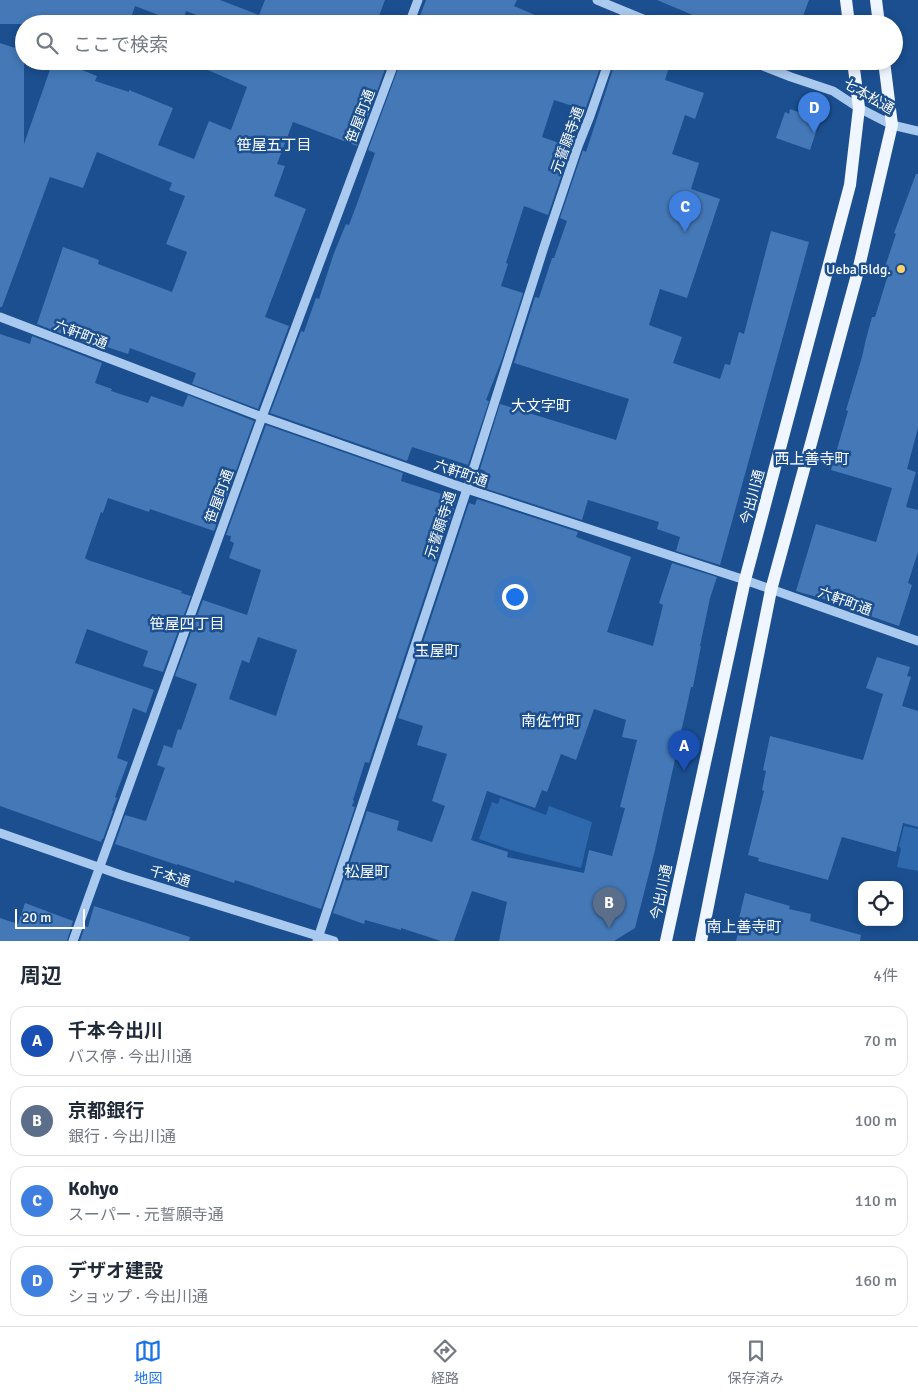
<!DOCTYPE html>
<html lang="ja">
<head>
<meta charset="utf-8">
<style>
	:root { --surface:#fff; --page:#f6f6f7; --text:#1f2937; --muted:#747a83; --line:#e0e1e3; --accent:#1a73e8 }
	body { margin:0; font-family:Signika,"Noto Sans JP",sans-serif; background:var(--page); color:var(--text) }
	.controls { position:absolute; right:15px; bottom:15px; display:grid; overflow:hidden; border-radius:10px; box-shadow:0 2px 8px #0003 }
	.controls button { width:45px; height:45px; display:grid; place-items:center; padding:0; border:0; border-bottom:1px solid var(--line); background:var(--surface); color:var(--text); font:25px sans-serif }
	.scale { position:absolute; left:15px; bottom:12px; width:70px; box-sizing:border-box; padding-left:5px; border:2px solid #fff; border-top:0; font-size:14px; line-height:18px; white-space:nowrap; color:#fff; -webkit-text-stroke:4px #1b4f8f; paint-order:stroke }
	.you { position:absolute; left:514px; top:596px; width:18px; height:18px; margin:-12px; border:4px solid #fff; border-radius:50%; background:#1a73e8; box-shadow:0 0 0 8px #1a73e833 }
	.badge { display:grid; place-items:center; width:32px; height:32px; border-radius:50%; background:var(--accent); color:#fff; font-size:16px; font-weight:700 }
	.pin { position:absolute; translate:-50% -41px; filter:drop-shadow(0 1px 2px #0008) }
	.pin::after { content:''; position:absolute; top:26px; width:18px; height:15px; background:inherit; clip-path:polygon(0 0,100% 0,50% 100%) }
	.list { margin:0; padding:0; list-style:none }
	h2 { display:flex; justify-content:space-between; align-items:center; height:65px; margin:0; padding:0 20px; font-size:21px }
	h2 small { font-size:16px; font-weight:400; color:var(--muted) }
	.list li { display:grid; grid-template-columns:32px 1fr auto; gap:15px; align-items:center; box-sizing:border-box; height:70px; margin:0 10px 10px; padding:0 10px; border:1px solid var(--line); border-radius:15px }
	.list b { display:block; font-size:19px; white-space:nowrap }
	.list p { margin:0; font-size:16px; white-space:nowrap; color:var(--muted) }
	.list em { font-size:16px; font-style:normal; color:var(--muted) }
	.icon { flex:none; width:28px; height:28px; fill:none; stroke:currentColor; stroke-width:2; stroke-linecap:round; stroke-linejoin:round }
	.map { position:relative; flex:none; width:918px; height:941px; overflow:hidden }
	.search { position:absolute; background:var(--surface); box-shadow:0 2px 8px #0003; left:15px; right:15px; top:15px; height:55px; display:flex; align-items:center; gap:12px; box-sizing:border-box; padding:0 18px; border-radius:28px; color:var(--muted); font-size:19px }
	.sheet { height:385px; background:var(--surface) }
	nav { display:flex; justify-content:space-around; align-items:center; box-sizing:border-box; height:70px; border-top:1px solid var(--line); background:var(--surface); font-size:14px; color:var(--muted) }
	nav a { display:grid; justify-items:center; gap:2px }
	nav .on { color:var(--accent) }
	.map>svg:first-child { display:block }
	.green { fill:#2e69ad }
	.building { fill:#4478b7; fill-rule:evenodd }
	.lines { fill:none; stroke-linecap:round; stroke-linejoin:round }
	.minor { stroke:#a9c9ee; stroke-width:9 }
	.major { stroke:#f0f6ff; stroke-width:12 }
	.poi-dot { fill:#ffd166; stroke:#1b4f8f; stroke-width:2 }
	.labels { text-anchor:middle; stroke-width:5; stroke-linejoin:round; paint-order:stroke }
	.street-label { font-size:14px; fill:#fff; stroke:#1b4f8f }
	.poi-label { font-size:14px; fill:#fff; stroke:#1b4f8f; text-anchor:end }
	.neighbourhood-label { font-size:15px; fill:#fff; stroke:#1b4f8f }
</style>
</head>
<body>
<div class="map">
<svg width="918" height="941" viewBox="0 0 918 941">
	<rect width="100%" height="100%" fill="#1b4f8f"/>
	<path class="green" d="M500 798 546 815 549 806 592 822 581 868 514 851 479 839 492 802 498 804Z
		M904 826 918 829V871L897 867 901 849 899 846Z"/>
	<path class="building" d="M0 0H220L259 15 265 0H385L376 24H220L186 11 182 24 135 6 129 24H0Z
		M426 0H517L514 6 556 24H417Z
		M657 0H809L800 24H714Z
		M0 43 24 51V144L53 61H85L82 70 97 76 95 81 129 92V90L173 108 158 145 194 159 209 121 231 130 247 87 187 61H388L357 146 293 122 277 164 285 166 274 196 306 209 265 317 289 326 258 409 192 384 196 373 130 348 128 354 107 347 106 351 37 324 63 247 99 260 98 264 172 292 187 252 166 244 185 196 169 190 172 183 97 152 83 188 50 177 2 307H0Z
		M401 61H591L601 65 585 110 554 100 542 137 571 147 548 215 524 206 506 263 508 264 501 286 523 293 502 359 486 400 489 401 468 465 412 447 407 461 270 413 301 331 304 332 316 298 319 299 334 253 346 224 349 225 358 201 375 153 368 150Z
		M622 61H671L665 80 704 93 695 119 685 115 672 154 699 163 691 189 720 199 687 298 660 289 649 325 682 337 673 363 720 379 725 364 730 365 739 332 744 334 771 231 809 242 720 565 676 551 680 537 657 529 659 522 588 500 582 520 481 487 485 471 480 469 500 404 616 440 629 399 514 363 535 297 539 298 552 258H554L567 221 560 218 583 150 586 152 613 69 619 70Z
		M790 109 820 120 810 150 776 138 785 112 789 114Z
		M916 174H918V428L907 469 916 472 906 507 918 510V552L908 583 912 585 899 626 841 606V604L796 591 816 524 876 542 892 488 831 470 848 411 846 410 862 357 866 339 872 317H875L888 275 883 273 896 234 894 233Z
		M0 334 30 344 32 336 102 363 95 383 112 389 111 391 148 403 151 396 183 407 188 395 254 421 214 531 150 509 149 512 108 498 103 513 101 512 85 558 88 560 182 591 181 593 191 596 163 672 143 666 148 651 87 629 75 663 154 690 146 713 133 708 117 758 128 762 115 797 117 798 112 810 113 811 103 839H102L101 842 0 806Z
		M266 425 403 473 401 481 457 499 369 763 365 762 353 800 354 801 352 806 355 807 321 909 235 880 234 883 177 864V865L115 844 125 815 146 821 165 768 157 765 164 745 172 748 178 729 181 730 197 684 175 676 203 600 247 615 261 570 229 558 234 543 230 541 231 536 226 535ZM258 637 297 650 276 716 229 699 242 660 249 663Z
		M477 499 578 532 576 537 631 557 607 632 653 646 663 605 659 603 672 563 717 577 710 598 700 646H701L693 687H691L655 850 635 928 614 941H499L507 902 472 891 454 941H441L401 928V930L365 920 364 924 333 913 367 811 399 821 397 830 432 842 445 806 432 801 447 754 417 745 423 726 398 718 469 503 475 505ZM594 709 626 720 622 737 637 740 620 807 625 808 612 856 589 850 584 873 507 857 508 852 471 840 487 791 535 808 542 790 547 792 561 754 576 760Z
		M877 657 910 667 907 676 911 677 902 706 918 711V827L903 823 896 852 842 837 828 880 758 861 759 858 748 855 764 791 762 790 766 771 763 770 770 736 863 760 883 694 866 688Z
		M745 893 790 906 789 909 811 914 810 921 861 935 860 941H736L738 932 736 931Z
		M25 903 73 921 67 941H0V918L18 924Z
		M94 906 190 937 189 941H80L85 926 88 927Z"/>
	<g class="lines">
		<path class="minor" d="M597 0 655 24
			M409 24 418 0
			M622 24 625 12
			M750 61 791 77 833 91 859 108 892 125 918 131
			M0 317 262 417 467 489 745 580 918 641
			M0 833 124 876 334 941
			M73 941 262 417 395 61
			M317 941 467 489 544 247 578 146 590 116 609 61"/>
		<path class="major" d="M846 0 849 24
			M876 0 879 24
			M666 941 745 580 850 185 859 108 853 61
			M701 941 771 590 858 271 892 125 884 61"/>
	</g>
	<circle class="poi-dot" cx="901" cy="269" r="5"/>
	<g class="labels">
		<g class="street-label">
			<text transform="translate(869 96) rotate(30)" y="5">七本松通</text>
			<text transform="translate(360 116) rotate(-69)" y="5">笹屋町通</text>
			<text transform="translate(567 140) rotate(-70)" y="5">元誓願寺通</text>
			<text transform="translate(81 334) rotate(21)" y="5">六軒町通</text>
			<text transform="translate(461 473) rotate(19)" y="5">六軒町通</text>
			<text transform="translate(219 496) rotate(-70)" y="5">笹屋町通</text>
			<text transform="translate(752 497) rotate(-75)" y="5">今出川通</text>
			<text transform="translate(440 525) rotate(-72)" y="5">元誓願寺通</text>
			<text transform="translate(845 601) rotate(20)" y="5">六軒町通</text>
			<text transform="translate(170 876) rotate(17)" y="5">千本通</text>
			<text transform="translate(661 892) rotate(-78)" y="5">今出川通</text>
		</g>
		<g class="poi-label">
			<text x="891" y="274">Ueba Bldg.</text>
		</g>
		<g class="neighbourhood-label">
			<text x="274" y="150">笹屋五丁目</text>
			<text x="541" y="411">大文字町</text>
			<text x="812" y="464">西上善寺町</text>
			<text x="187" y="629">笹屋四丁目</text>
			<text x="437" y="656">玉屋町</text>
			<text x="551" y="726">南佐竹町</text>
			<text x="367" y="877">松屋町</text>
			<text x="744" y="932">南上善寺町</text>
		</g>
	</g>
</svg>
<div class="controls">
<button><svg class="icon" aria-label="locate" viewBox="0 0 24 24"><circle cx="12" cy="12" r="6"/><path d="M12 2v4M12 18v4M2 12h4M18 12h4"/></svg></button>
</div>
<div class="scale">20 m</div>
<div class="you"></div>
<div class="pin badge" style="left:684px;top:771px;background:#1a4fb4">A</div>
<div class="pin badge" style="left:609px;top:928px;background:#5c6f8a">B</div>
<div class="pin badge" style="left:685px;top:232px;background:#3f7fe0">C</div>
<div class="pin badge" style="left:814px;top:133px;background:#3f7fe0">D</div>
<div class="search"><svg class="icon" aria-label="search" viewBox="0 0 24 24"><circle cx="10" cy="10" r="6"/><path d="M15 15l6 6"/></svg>ここで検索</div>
</div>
<section class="sheet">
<h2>周辺<small>4件</small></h2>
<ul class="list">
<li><span class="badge" style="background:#1a4fb4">A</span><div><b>千本今出川</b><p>バス停 · 今出川通</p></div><em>70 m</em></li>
<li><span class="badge" style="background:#5c6f8a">B</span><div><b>京都銀行</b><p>銀行 · 今出川通</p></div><em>100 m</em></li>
<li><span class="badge" style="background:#3f7fe0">C</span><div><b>Kohyo</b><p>スーパー · 元誓願寺通</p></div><em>110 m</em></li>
<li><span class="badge" style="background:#3f7fe0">D</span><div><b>デザオ建設</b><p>ショップ · 今出川通</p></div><em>160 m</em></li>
</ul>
</section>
<nav>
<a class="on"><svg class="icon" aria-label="map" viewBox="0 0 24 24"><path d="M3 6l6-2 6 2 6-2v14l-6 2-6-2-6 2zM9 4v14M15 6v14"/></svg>地図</a>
<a><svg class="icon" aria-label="directions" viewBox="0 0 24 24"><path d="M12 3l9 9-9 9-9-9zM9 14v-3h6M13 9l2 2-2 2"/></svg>経路</a>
<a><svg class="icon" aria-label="saved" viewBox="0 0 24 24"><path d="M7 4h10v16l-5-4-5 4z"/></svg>保存済み</a>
</nav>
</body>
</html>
